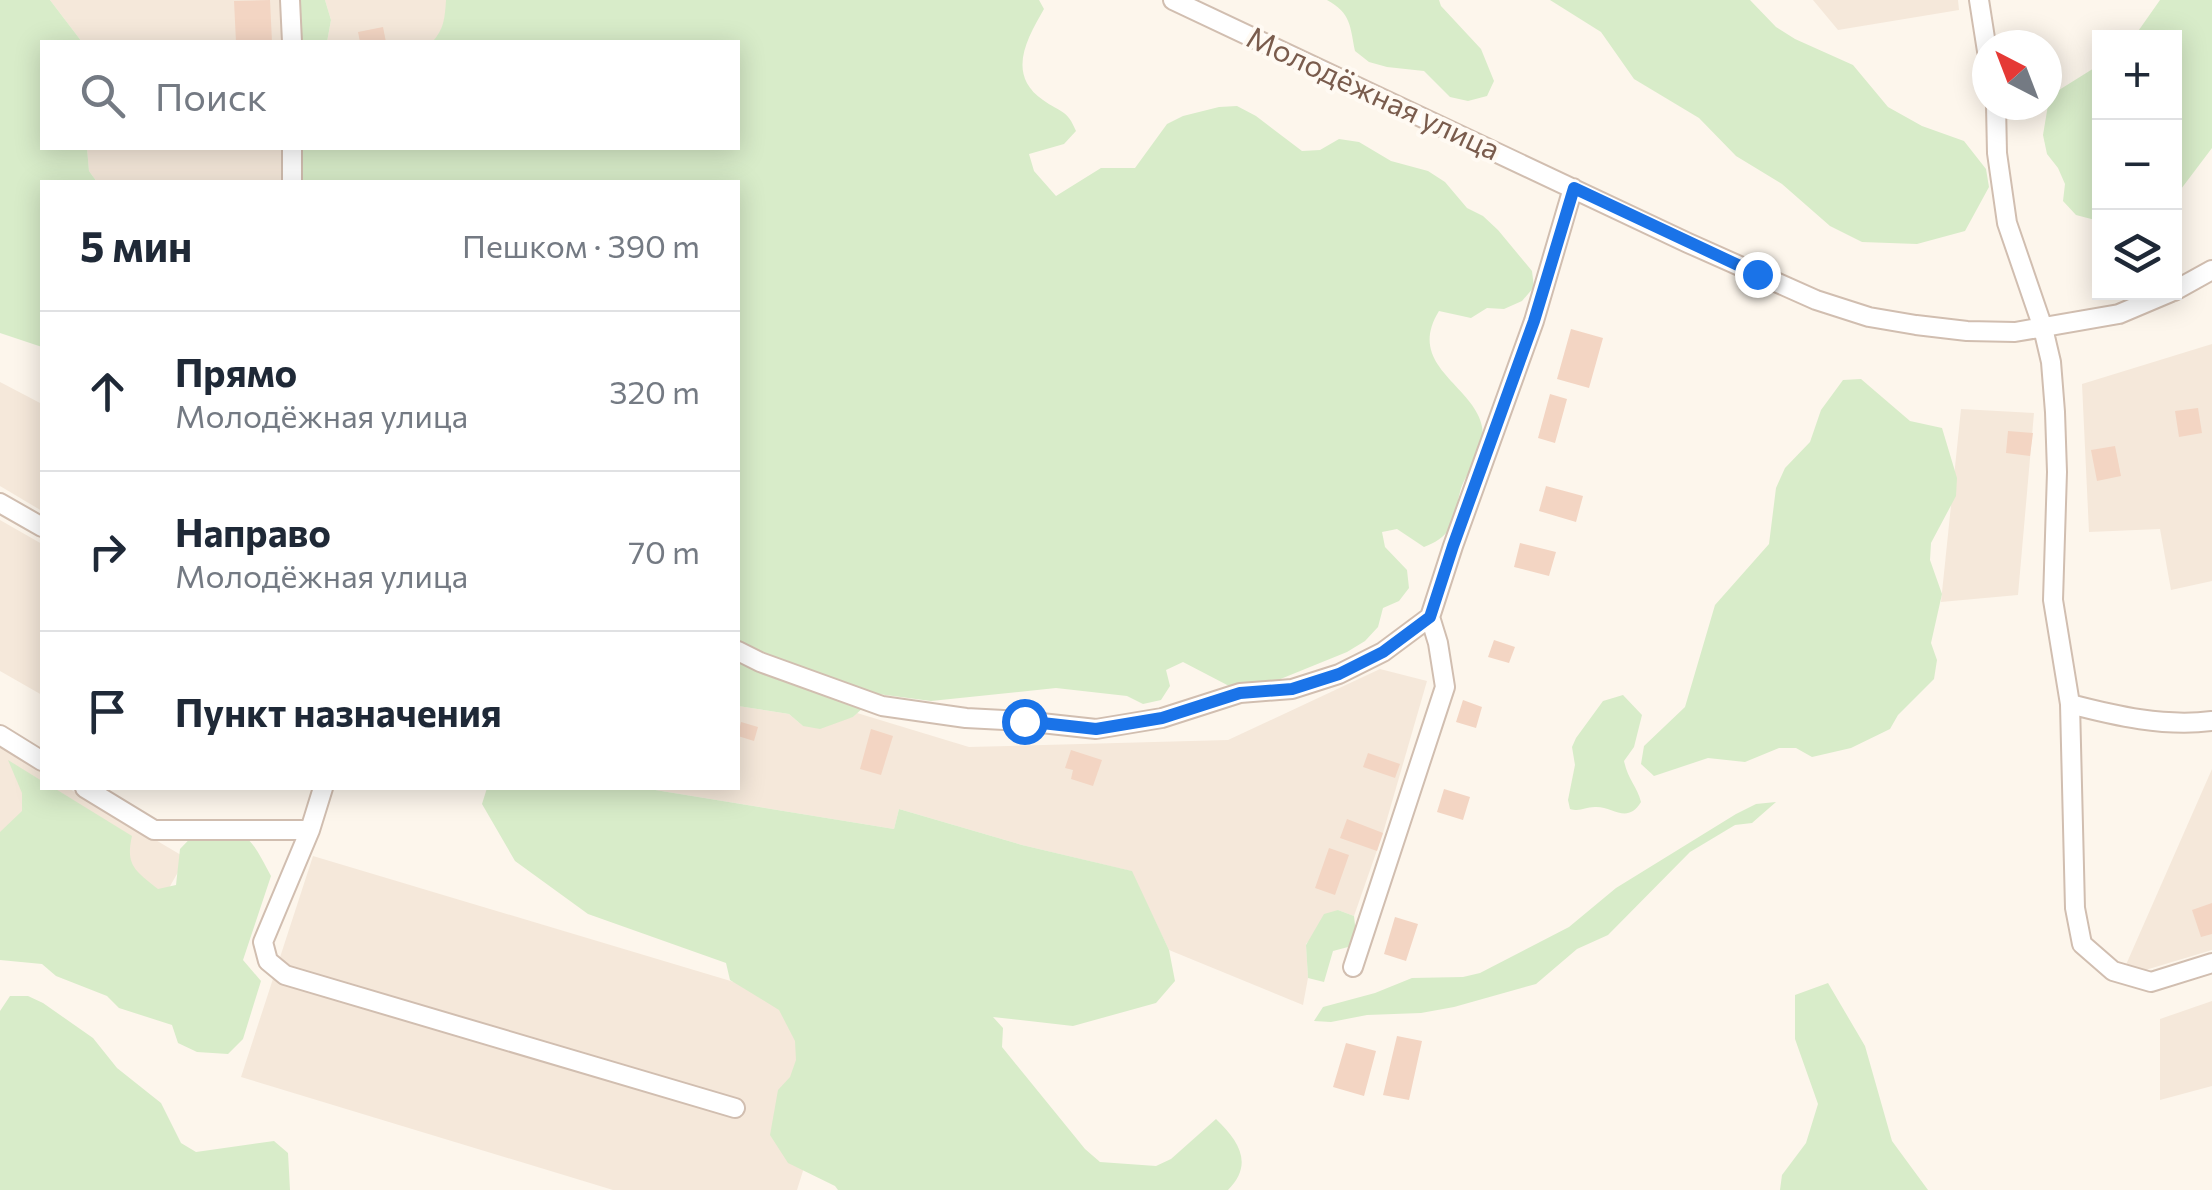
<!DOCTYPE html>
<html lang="ru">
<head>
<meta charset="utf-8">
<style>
	:root { --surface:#fff; --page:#f6f6f7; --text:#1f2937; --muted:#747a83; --line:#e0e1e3 }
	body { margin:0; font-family:Commissioner,sans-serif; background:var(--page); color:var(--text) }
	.controls { position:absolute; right:30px; top:30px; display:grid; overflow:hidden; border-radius:0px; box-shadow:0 5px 25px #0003 }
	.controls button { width:90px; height:90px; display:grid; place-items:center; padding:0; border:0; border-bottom:2px solid var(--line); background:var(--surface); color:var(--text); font:50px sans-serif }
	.compass { position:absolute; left:1972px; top:30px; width:90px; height:90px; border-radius:50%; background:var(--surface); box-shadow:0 5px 25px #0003; rotate:318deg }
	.stop { position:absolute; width:30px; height:30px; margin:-22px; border:8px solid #1a73e8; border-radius:50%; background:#fff }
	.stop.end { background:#1a73e8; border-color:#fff; box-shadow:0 2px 10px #0008 }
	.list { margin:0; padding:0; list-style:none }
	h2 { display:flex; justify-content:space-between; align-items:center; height:130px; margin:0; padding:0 40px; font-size:42px }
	h2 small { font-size:32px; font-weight:400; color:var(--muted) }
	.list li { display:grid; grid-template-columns:65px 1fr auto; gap:30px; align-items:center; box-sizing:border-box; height:160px; padding:0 40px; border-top:2px solid var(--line) }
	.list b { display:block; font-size:38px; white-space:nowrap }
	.list p { margin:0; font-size:32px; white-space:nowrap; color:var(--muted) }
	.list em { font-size:32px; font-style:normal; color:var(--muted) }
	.icon { flex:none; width:55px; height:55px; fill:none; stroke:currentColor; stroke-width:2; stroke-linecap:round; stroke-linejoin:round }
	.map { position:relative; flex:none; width:2212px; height:1190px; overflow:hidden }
	.search { position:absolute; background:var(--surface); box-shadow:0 5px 25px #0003; left:40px; top:40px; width:700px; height:110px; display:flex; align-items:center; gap:25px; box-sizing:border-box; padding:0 35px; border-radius:0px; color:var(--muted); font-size:38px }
	.panel { position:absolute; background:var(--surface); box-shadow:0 5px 25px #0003; left:40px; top:180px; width:700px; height:610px; border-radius:0px }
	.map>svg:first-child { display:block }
	.residential { fill:#f5e8da }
	.green { fill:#d8ecc9 }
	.building { fill:#f3d5c3 }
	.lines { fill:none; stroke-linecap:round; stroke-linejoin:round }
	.minor-casing { stroke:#d1beb0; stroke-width:22 }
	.minor { stroke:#fff; stroke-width:18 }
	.route { stroke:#1a73e8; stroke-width:12 }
	.labels { text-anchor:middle; stroke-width:8; stroke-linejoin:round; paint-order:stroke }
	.street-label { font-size:30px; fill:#7a5c4d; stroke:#fffaf3 }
</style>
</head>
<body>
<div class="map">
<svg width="2212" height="1190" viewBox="0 0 2212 1190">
	<rect width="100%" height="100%" fill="#fdf6ec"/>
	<path class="residential" d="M50 0H298L301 28 300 42H82Z
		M325 0H446V16L440 34 432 42H327L331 20Z
		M1813 0H1958L1959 10 1838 30Z
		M87 148H293L291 182H97L89 171Z
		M2212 344V581L2171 590 2160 529 2089 532 2082 384Z
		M0 382 42 404V511L0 486Z
		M1961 409 2034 413 2018 595 1941 602Z
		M0 520 42 544V695L0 671Z
		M1380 669 1427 681 1383 833 1354 916 1338 910 1306 944 1308 978 1303 1005 1169 950 1131 871 1022 845 899 809 894 829 643 788H738V706L789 714 803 726 853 717 857 713 969 747 1228 740Z
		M0 747 42 772V788H68L186 858 123 969 0 900Z
		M2212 769V950L2142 971 2125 967Z
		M313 856 851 1017 797 1190H613L241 1077Z
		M2212 1001V1086L2160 1100V1019Z"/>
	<path class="green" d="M0 0H50L82 42H42V148H87L89 171 97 182H42V347L0 333Z
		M298 0H325L331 20 327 42H300L301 28Z
		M446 0H1039L1044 9C1027 39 1006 74 1043 100 1061 113 1067 109 1076 131L1064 144 1029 154 1034 171 1056 196 1101 168H1135L1167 124 1183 116 1219 107 1237 106 1256 116 1302 151 1320 150 1339 139 1359 142 1391 161 1428 171 1445 182 1467 208 1483 216 1498 230 1532 271 1534 287 1522 301 1504 309 1487 308 1471 318 1439 311C1403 369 1482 387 1483 434 1484 457 1465 472 1460 492 1453 520 1454 536 1424 547L1397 529 1382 532 1385 547 1407 570 1409 588 1399 601 1383 608 1378 627 1365 641 1347 652 1261 687H1231L1183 662 1166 670 1170 686 1161 700 1143 704 1127 696 1056 688 931 701 878 694 853 717 820 729 803 726 789 714 738 706V182H291L293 148H738V42H432C444 30 445 17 446 0Z
		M1327 0H1439L1441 6 1481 49 1494 81 1487 96 1468 101 1450 97 1424 71 1387 67 1369 62 1355 51C1350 26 1351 13 1327 0Z
		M1550 0H1750L1776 27 1795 39 1853 65 1888 107 1922 126 1964 141 1986 169 1989 187 1965 231 1917 244 1862 242 1830 226 1782 184 1736 156 1699 118 1634 79 1601 32Z
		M2160 0H2212V148L2175 197 2174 38 2134 37Z
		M2099 65V221L2076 215 2063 201 2065 184 2058 168 2047 154 2043 135 2049 99 2059 90Z
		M1861 379 1910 421 1942 428 1957 478 1956 496 1931 543 1930 560 1942 594 1931 643 1937 660 1934 679 1898 715 1890 729 1851 748 1812 757 1796 748H1779L1745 762 1708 758 1654 776 1641 764 1644 746 1685 707 1715 605 1769 544 1776 488 1785 468 1810 442 1821 410 1843 380Z
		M1623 695 1642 715 1634 747 1624 761C1628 780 1637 786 1641 802 1627 825 1613 806 1595 807 1584 807 1581 812 1570 809L1568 800 1575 765 1572 747 1576 738 1603 701Z
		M8 760 42 781V788H54L132 836C125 866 136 871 158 889L176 885 180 849 204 824C250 833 249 835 271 876L243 960 261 981 243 1039 228 1054 197 1052 178 1043 172 1025 119 1008 107 996 56 976 42 964 0 960V832L22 811V793Z
		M487 788H643L894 829 899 809 1022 845 1132 871 1169 950 1175 981 1156 1003 1073 1026 993 1017 1003 1028 1002 1047 1085 1149 1100 1162 1156 1166 1171 1159 1216 1119C1239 1141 1254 1164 1228 1190H838L835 1186 788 1163 770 1135 778 1090 790 1077 796 1060 795 1041 779 1010 730 980 726 963 588 914 515 861 482 804Z
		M1776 802 1752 823 1735 825 1690 852 1608 935 1577 949 1536 984 1454 1007 1421 1013 1367 1015 1331 1022 1314 1021 1323 1007 1375 993 1412 978 1463 977 1480 973 1569 927 1616 888 1736 814 1756 804Z
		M1338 910 1354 916 1356 934 1348 947 1333 951 1324 982 1308 978 1306 945 1324 914Z
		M1828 983 1865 1046 1892 1141 1928 1190H1780L1782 1175 1806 1143 1818 1104 1795 1039V995Z
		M10 996H28L43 1003 93 1038 117 1068 161 1103 181 1143 196 1152 274 1141 288 1153 290 1190H0V1011Z"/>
	<path class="building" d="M270 0 272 42H236L234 1Z
		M383 27 386 42H360L358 32Z
		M1571 329 1603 338 1589 388 1557 379Z
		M1550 394 1567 399 1555 443 1538 438Z
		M2198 408 2202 433 2179 437 2175 411Z
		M2008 431 2033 433 2030 456 2006 453Z
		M2115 446 2121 476 2097 481 2091 450Z
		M1546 486 1583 496 1576 522 1539 511Z
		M1520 543 1556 552 1549 576 1514 567Z
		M1494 640 1515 647 1509 663 1488 657Z
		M1463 700 1482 707 1476 728 1456 722Z
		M741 722 758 727 754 741 738 736Z
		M871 729 893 736 881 775 860 769Z
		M1071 750 1102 760 1093 786 1071 779 1073 770 1065 768Z
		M1368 753 1400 764 1395 778 1363 767Z
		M1444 789 1470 797 1463 820 1437 812Z
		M1347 819 1383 833 1377 851 1340 838Z
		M1329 848 1349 855 1335 895 1315 888Z
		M2212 903V934L2201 937 2192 910Z
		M1395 917 1418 924 1406 961 1384 954Z
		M1397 1036 1422 1041 1409 1100 1383 1095Z
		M1346 1043 1376 1051 1364 1096 1333 1087Z"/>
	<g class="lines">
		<g class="minor-casing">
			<path id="minor" d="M290 0 292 42
				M1173 0 1688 243 1816 300 1869 317 1916 325 1967 331 2015 332 2119 314 2171 292
				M1979 0 1987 51
				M1996 105 1997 153 2007 223 2043 328 2051 362 2055 412 2057 472 2053 600 2070 704 2075 908 2082 944 2113 971 2151 982 2212 963
				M292 148V182
				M2174 291 2212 270
				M0 503 42 527
				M738 651 760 662 882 706 966 718 1023 721 1096 729 1162 718 1240 693 1292 689 1339 674 1383 652 1430 617
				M2070 704C2116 716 2164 727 2212 721
				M0 735 42 761
				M85 788 154 830H310
				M323 788 310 830 263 942 268 961 285 975 735 1108
				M1353 967 1445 687 1438 643 1430 617 1453 546 1534 321 1573 188"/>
		</g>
		<use href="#minor" class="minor"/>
	</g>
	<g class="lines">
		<path class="route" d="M1024 721 1096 729 1162 718 1240 693 1292 689 1339 674 1383 652 1430 617 1453 546 1534 321 1574 188 1757 274"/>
	</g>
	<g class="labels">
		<g class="street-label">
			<text transform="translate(1373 94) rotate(25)" y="10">Молодёжная улица</text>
		</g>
	</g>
</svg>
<div class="controls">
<button>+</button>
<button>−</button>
<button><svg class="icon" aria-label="layers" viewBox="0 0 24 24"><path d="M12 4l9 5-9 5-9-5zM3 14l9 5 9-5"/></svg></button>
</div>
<svg class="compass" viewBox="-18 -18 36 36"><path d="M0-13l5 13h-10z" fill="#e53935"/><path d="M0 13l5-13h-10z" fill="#747a83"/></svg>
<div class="stop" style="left:1024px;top:721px"></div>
<div class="stop end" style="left:1757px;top:274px"></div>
<div class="search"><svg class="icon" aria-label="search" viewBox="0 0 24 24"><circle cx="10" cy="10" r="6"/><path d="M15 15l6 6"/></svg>Поиск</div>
<section class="panel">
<h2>5 мин<small>Пешком · 390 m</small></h2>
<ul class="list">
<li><svg class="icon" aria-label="ahead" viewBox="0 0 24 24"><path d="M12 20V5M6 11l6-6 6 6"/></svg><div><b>Прямо</b><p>Молодёжная улица</p></div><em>320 m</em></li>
<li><svg class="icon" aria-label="right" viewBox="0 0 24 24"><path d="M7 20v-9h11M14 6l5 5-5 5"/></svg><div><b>Направо</b><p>Молодёжная улица</p></div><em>70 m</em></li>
<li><svg class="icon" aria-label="arrive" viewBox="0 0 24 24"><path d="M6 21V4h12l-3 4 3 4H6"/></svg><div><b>Пункт назначения</b></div></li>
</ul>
</section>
</div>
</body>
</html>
